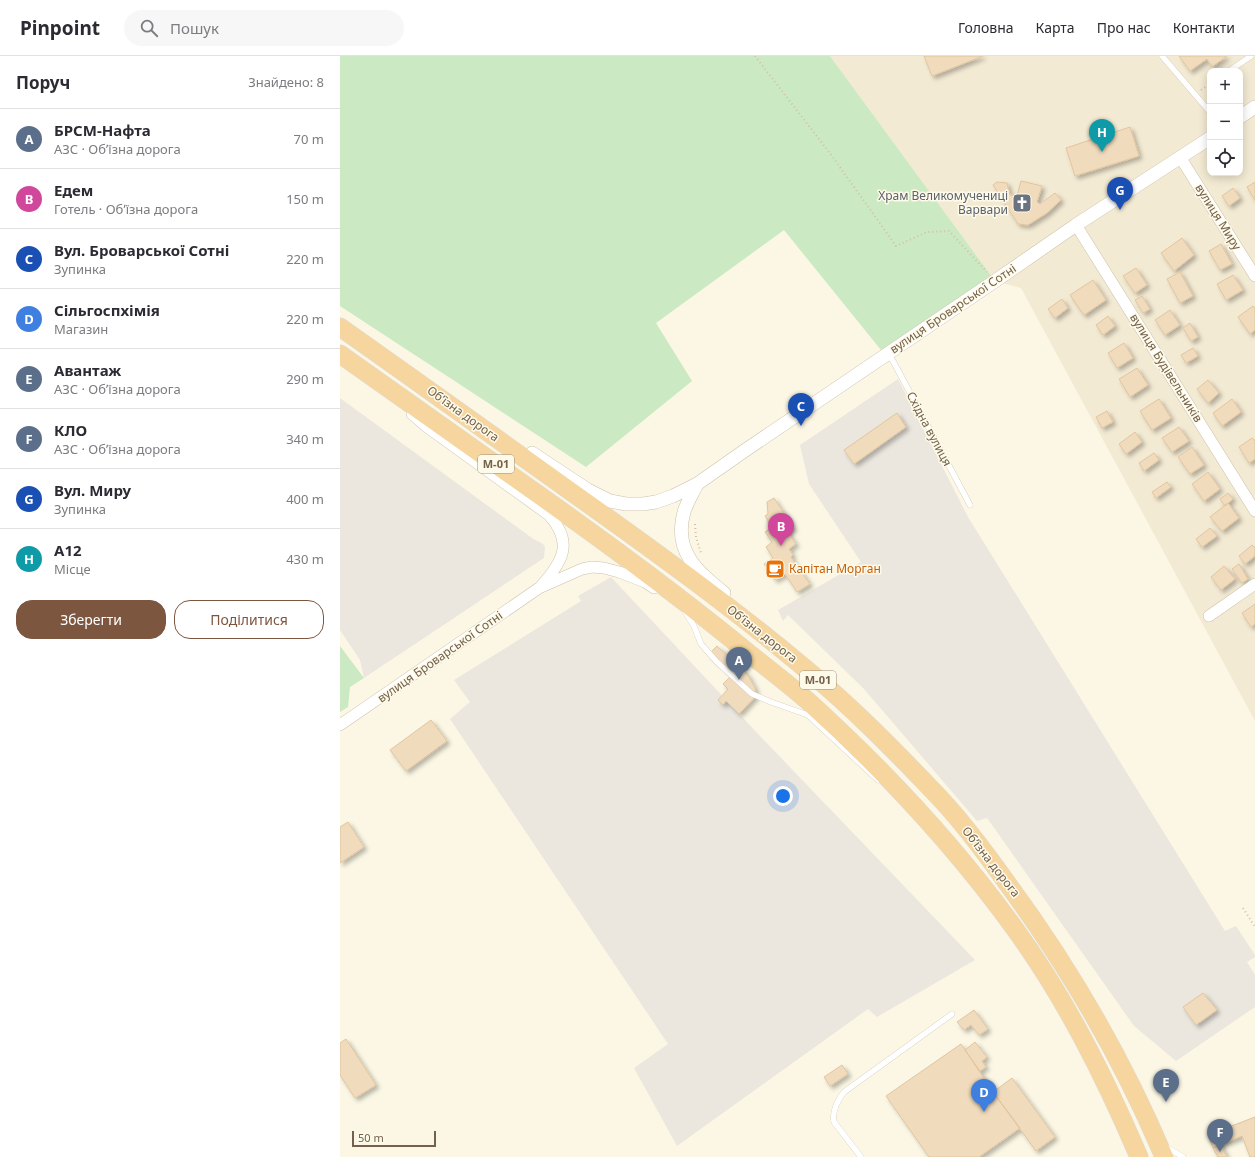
<!DOCTYPE html>
<html lang="uk">
<head>
<meta charset="utf-8">
<style>
	:root { --surface:#fff; --page:#f7f7f7; --text:#2b2b33; --muted:#7c7c81; --line:#e1e1e2; --accent:#7d563f }
	body { margin:0; font-family:"Noto Sans",sans-serif; background:var(--page); color:var(--text) }
	.controls { position:absolute; right:12px; top:12px; display:grid; overflow:hidden; border-radius:8px; box-shadow:0 2px 10px #0003 }
	.controls button { width:36px; height:36px; display:grid; place-items:center; padding:0; border:0; border-bottom:1px solid var(--line); background:var(--surface); color:var(--text); font:20px sans-serif }
	.scale { position:absolute; left:12px; bottom:10px; width:84px; box-sizing:border-box; padding-left:4px; border:2px solid #73614b; border-top:0; font-size:11px; line-height:14px; white-space:nowrap; color:#73614b; -webkit-text-stroke:3px #fefaea; paint-order:stroke }
	.you { position:absolute; left:443px; top:740px; width:14px; height:14px; margin:-10px; border:3px solid #fff; border-radius:50%; background:#1a73e8; box-shadow:0 0 0 6px #1a73e833 }
	.badge { display:grid; place-items:center; width:26px; height:26px; border-radius:50%; background:var(--accent); color:#fff; font-size:13px; font-weight:700 }
	.pin { position:absolute; translate:-50% -33px; filter:drop-shadow(0 1px 2px #0008) }
	.pin::after { content:''; position:absolute; top:21px; width:14px; height:12px; background:inherit; clip-path:polygon(0 0,100% 0,50% 100%) }
	.list { margin:0; padding:0; list-style:none }
	h2 { display:flex; justify-content:space-between; align-items:center; height:52px; margin:0; padding:0 16px; font-size:17px }
	h2 small { font-size:13px; font-weight:400; color:var(--muted) }
	.list li { display:grid; grid-template-columns:26px 1fr auto; gap:12px; align-items:center; box-sizing:border-box; height:60px; padding:0 16px; border-top:1px solid var(--line) }
	.list b { display:block; font-size:15px; white-space:nowrap }
	.list p { margin:0; font-size:13px; white-space:nowrap; color:var(--muted) }
	.list em { font-size:13px; font-style:normal; color:var(--muted) }
	.actions { display:flex; gap:8px; padding:12px 16px }
	.actions a { flex:1; padding:9px 0; border:1px solid var(--accent); border-radius:16px; text-align:center; font-size:14px; color:var(--accent) }
	.actions .main { background:var(--accent); color:#fff }
	.icon { flex:none; width:22px; height:22px; fill:none; stroke:currentColor; stroke-width:2; stroke-linecap:round; stroke-linejoin:round }
	.map { position:relative; flex:none; width:915px; height:1101px; overflow:hidden }
	header { display:flex; align-items:center; gap:24px; box-sizing:border-box; height:56px; padding:0 20px; background:var(--surface); border-bottom:1px solid var(--line) }
	header strong { font-size:19px }
	nav { display:flex; gap:22px; margin-inline-start:auto; font-size:14px }
	.search { width:280px; height:36px; background:var(--page); display:flex; align-items:center; gap:10px; box-sizing:border-box; padding:0 14px; border-radius:22px; color:var(--muted); font-size:15px }
	main { display:flex }
	aside { flex:1; background:var(--surface) }
	.map>svg:first-child { display:block }
	.residential { fill:#f3ead3; fill-rule:evenodd }
	.industrial { fill:#ebe7df }
	.green { fill:#cbe9c3 }
	.building { fill:#f0dbbd; stroke:#e2c59e; filter:url(#shadow) }
	.lines { fill:none; stroke-linecap:round; stroke-linejoin:round }
	.service-casing { stroke:#cdc0ab; stroke-width:6 }
	.minor-casing { stroke:#cdc0ab; stroke-width:12 }
	.tertiary-casing { stroke:#cdc0ab; stroke-width:14 }
	.trunk-casing { stroke:#ddd9d4; stroke-width:19 }
	.path { stroke:#d5bfa0; stroke-width:2; stroke-dasharray:1 3; stroke-linecap:butt }
	.service { stroke:#fff; stroke-width:5.5 }
	.minor { stroke:#fff; stroke-width:11 }
	.tertiary { stroke:#fff; stroke-width:13 }
	.trunk { stroke:#f6d69e; stroke-width:18 }
	.labels { text-anchor:middle; stroke-width:3; stroke-linejoin:round; paint-order:stroke }
	.shield { fill:#fefaea; stroke:#9d8f7b; stroke-width:1 }
	.shield-label { font-size:11px; font-weight:bold; fill:#73614b }
	.worship-label { font-size:12px; fill:#5b616d; stroke:#fefaea; text-anchor:end }
	.street-label { font-size:12px; fill:#73614b; stroke:#fefaea }
	.food-label { font-size:12px; fill:#c56008; stroke:#fefaea; text-anchor:start }
</style>
</head>
<body>
<header>
<strong>Pinpoint</strong>
<div class="search"><svg class="icon" aria-label="search" viewBox="0 0 24 24"><circle cx="10" cy="10" r="6"/><path d="M15 15l6 6"/></svg>Пошук</div>
<nav><a>Головна</a><a>Карта</a><a>Про нас</a><a>Контакти</a></nav>
</header>
<main>
<aside>
<h2>Поруч<small>Знайдено: 8</small></h2>
<ul class="list">
<li><span class="badge" style="background:#5c6f8a">A</span><div><b>БРСМ-Нафта</b><p>АЗС · Обʼїзна дорога</p></div><em>70 m</em></li>
<li><span class="badge" style="background:#d1479c">B</span><div><b>Едем</b><p>Готель · Обʼїзна дорога</p></div><em>150 m</em></li>
<li><span class="badge" style="background:#1a4fb4">C</span><div><b>Вул. Броварської Cотні</b><p>Зупинка</p></div><em>220 m</em></li>
<li><span class="badge" style="background:#3f7fe0">D</span><div><b>Сільгоспхімія</b><p>Магазин</p></div><em>220 m</em></li>
<li><span class="badge" style="background:#5c6f8a">E</span><div><b>Авантаж</b><p>АЗС · Обʼїзна дорога</p></div><em>290 m</em></li>
<li><span class="badge" style="background:#5c6f8a">F</span><div><b>КЛО</b><p>АЗС · Обʼїзна дорога</p></div><em>340 m</em></li>
<li><span class="badge" style="background:#1a4fb4">G</span><div><b>Вул. Миру</b><p>Зупинка</p></div><em>400 m</em></li>
<li><span class="badge" style="background:#0f9aa8">H</span><div><b>А12</b><p>Місце</p></div><em>430 m</em></li>
</ul>
<div class="actions"><a class="main">Зберегти</a><a>Поділитися</a></div>
</aside>
<div class="map">
<svg width="915" height="1101" viewBox="0 0 915 1101">
	<defs>
		<filter id="shadow"><feDropShadow dx="3" dy="3" stdDeviation="2" flood-color="#0004"/></filter>
	</defs>
	<rect width="100%" height="100%" fill="#fbf7e4"/>
	<path class="residential" d="M490 0H915V665L681 232 655 225ZM870 15H900V117H870Z"/>
	<path class="industrial" d="M558 323 628 461 885 875 896 870 915 899V901L907 906 915 919V951L836 1005 794 970 647 762 637 765 524 633 448 559 443 565 438 554 521 506 469 428 460 389Z
		M0 342 192 482 203 488 205 491 204 502 24 622 20 604 0 574Z
		M271 521 420 680 635 904 537 961 528 953 337 1090 294 1012 328 988 110 663 130 646 114 624 241 545 238 540Z"/>
	<path class="green" d="M0 0H490L655 225 541 294 444 174 316 267 352 325 246 411 0 250Z
		M0 590 24 622 10 631 8 651 0 656Z"/>
	<path class="building" d="M584 0H643L592 20Z
		M839 0H887L872 11 867 3 850 15Z
		M790 71 799 100 735 120 726 92Z
		M681 125 702 130 697 146 700 148 715 137 721 144 707 157 688 169 678 168 653 129 657 126 667 127 670 139 677 140Z
		M915 126V144L907 131Z
		M893 132 900 142 889 150 882 140Z
		M842 182 854 199 834 215 821 197Z
		M881 188 892 208 880 214 869 195Z
		M796 212 807 229 795 237 783 220Z
		M840 216 853 240 840 247 827 223Z
		M893 219 903 234 886 244 877 228Z
		M753 224 766 244 744 259 730 239Z
		M802 240 810 253 803 257 795 244Z
		M722 243 728 252 715 262 708 253Z
		M913 250 915 253V274L910 278 898 261Z
		M830 254 840 269 825 279 815 264Z
		M768 260 775 270 763 279 756 269Z
		M850 267 858 281 851 285 843 272Z
		M784 287 793 302 777 312 768 297Z
		M853 292 858 300 846 307 841 299Z
		M797 312 808 329 790 341 779 323Z
		M868 324 879 337 868 347 857 333Z
		M819 343 831 362 812 374 800 355Z
		M892 343 901 356 882 370 873 357Z
		M767 355 773 366 762 372 756 361Z
		M557 357 566 371 514 408 504 394Z
		M839 371 849 385 832 396 822 382Z
		M795 376 802 386 786 398 779 388Z
		M912 382 915 385V403L909 407 899 391Z
		M852 391 864 409 850 418 838 401Z
		M814 397 819 404 804 415 799 407Z
		M868 416 880 433 864 445 852 428Z
		M827 426 831 431 816 442 812 436Z
		M888 437 893 443 885 450 880 443Z
		M434 442 454 472 448 476 456 488 449 493 453 499 451 501 470 528 457 536 445 518 435 524 424 508 433 502 426 491 432 486 425 476 432 471 425 460 428 458 427 446Z
		M888 447 899 462 882 475 870 461Z
		M870 472 877 480 862 491 856 483Z
		M912 489 915 492V500L905 508 899 500Z
		M899 508 908 523 902 527 892 513Z
		M884 510 895 523 881 534 871 521Z
		M915 548V568L911 571 902 557Z
		M377 590 408 619 415 632 416 640 399 658 386 645 383 649 378 644 388 633 383 628 392 619 369 598Z
		M91 664 107 685 66 715 50 694Z
		M8 766 24 791 0 807V771Z
		M863 937 877 954 856 969 843 951Z
		M634 954 648 973 639 979 631 969 624 974 617 966Z
		M6 983 36 1029 15 1042 0 1019V987Z
		M635 986 647 1001 642 1005 646 1011 640 1015 625 994Z
		M621 988 653 1036 680 1072 639 1101H589L546 1040Z
		M502 1009 508 1018 490 1030 484 1021Z
		M672 1022 715 1081 696 1095 653 1036Z
		M915 1061V1101H910L902 1080 873 1092 868 1079Z
		M881 1089 887 1101H878L873 1092Z"/>
	<g class="lines">
		<g class="service-casing">
			<path id="service" d="M822 0 870 56
				M889 15 911 0
				M547 298 553 305 630 449
				M344 554 354 570 361 588 377 606 412 638 431 646 468 659 538 724
				M824 1090 843 1101
				M521 1101 494 1066C492 1055 497 1045 504 1036L612 958"/>
		</g>
		<g class="minor-casing">
			<path id="minor" d="M840 101 915 220
				M736 169 915 455
				M72 358 87 371 209 459C233 486 224 504 202 529
				M869 560 915 528
				M0 669 199 532 242 513 252 511 264 512 279 516 305 526 314 532"/>
		</g>
		<g class="tertiary-casing">
			<path id="tertiary" d="M900 61 915 51
				M192 397 248 434 270 445 286 448H303L316 446 333 440 357 428 407 393 655 225 736 169 870 82
				M357 428C353 437 347 446 344 456 333 495 357 515 384 537"/>
		</g>
		<g class="trunk-casing">
			<path id="trunk" d="M0 271C78 326 156 382 233 437 313 494 392 551 467 614 513 652 555 695 596 738 622 765 645 796 667 827 729 911 783 1004 824 1101
				M0 298C67 345 132 392 199 439 271 490 342 542 411 599 430 614 451 630 469 646 545 715 615 790 675 873 726 943 765 1022 799 1101"/>
		</g>
		<path class="path" d="M415 0 492 100 556 190 587 176 609 175 647 216
			M861 34 870 28
			M355 468 356 481 361 497
			M903 852 915 871"/>
		<use href="#service" class="service"/>
		<use href="#minor" class="minor"/>
		<use href="#tertiary" class="tertiary"/>
		<use href="#trunk" class="trunk"/>
	</g>
	<defs>
		<g id="church-square" transform="scale(1)"><rect x="-9" y="-9" width="18" height="18" rx="4" fill="#6b7280" stroke="#fefaea"/><path d="M-1.2-6h2.4v3.5h3.3v2.4h-3.3V6h-2.4V-.1h-3.3v-2.4h3.3Z" fill="#fff"/></g>
		<g id="cafe-square" transform="scale(1)"><rect x="-9" y="-9" width="18" height="18" rx="4" fill="#e8710a" stroke="#fefaea"/><path d="M-5.5-4.5H6V0H3Q3 3.5 0 3.5H-2.5Q-5.5 3.5-5.5 0ZM3-3.2v2h1.7v-2ZM-6 4.5H4V6H-6Z" fill="#fff"/></g>
	</defs>
	<g fill-rule="evenodd">
		<use href="#church-square" x="682" y="147"/>
		<use href="#cafe-square" x="435" y="513"/>
	</g>
	<g class="labels">
		<g class="shield">
			<rect x="138" y="399" width="36" height="18" rx="3"/>
			<rect x="460" y="615" width="36" height="18" rx="3"/>
		</g>
		<g class="shield-label">
			<text x="156" y="412">М-01</text>
			<text x="478" y="628">М-01</text>
		</g>
		<g class="worship-label">
			<text x="668" y="144">Храм Великомучениці<tspan x="668" dy="14">Варвари</tspan></text>
		</g>
		<g class="street-label">
			<text transform="translate(878 161) rotate(58)" y="4">вулиця Миру</text>
			<text transform="translate(613 253) rotate(-34)" y="4">вулиця Броварської Сотні</text>
			<text transform="translate(826 312) rotate(58)" y="4">вулиця Будівельників</text>
			<text transform="translate(123 358) rotate(36)" y="4">Обʼїзна дорога</text>
			<text transform="translate(589 373) rotate(62)" y="4">Східна вулиця</text>
			<text transform="translate(422 578) rotate(38)" y="4">Обʼїзна дорога</text>
			<text transform="translate(100 601) rotate(-35)" y="4">вулиця Броварської Сотні</text>
			<text transform="translate(651 806) rotate(52)" y="4">Обʼїзна дорога</text>
		</g>
		<g class="food-label">
			<text x="449" y="517">Капітан Морган</text>
		</g>
	</g>
</svg>
<div class="controls">
<button>+</button>
<button>−</button>
<button><svg class="icon" aria-label="locate" viewBox="0 0 24 24"><circle cx="12" cy="12" r="6"/><path d="M12 2v4M12 18v4M2 12h4M18 12h4"/></svg></button>
</div>
<div class="scale">50 m</div>
<div class="you"></div>
<div class="pin badge" style="left:399px;top:624px;background:#5c6f8a">A</div>
<div class="pin badge" style="left:441px;top:490px;background:#d1479c">B</div>
<div class="pin badge" style="left:461px;top:370px;background:#1a4fb4">C</div>
<div class="pin badge" style="left:644px;top:1056px;background:#3f7fe0">D</div>
<div class="pin badge" style="left:826px;top:1046px;background:#5c6f8a">E</div>
<div class="pin badge" style="left:880px;top:1096px;background:#5c6f8a">F</div>
<div class="pin badge" style="left:780px;top:154px;background:#1a4fb4">G</div>
<div class="pin badge" style="left:762px;top:96px;background:#0f9aa8">H</div>
</div>
</main>
</body>
</html>
